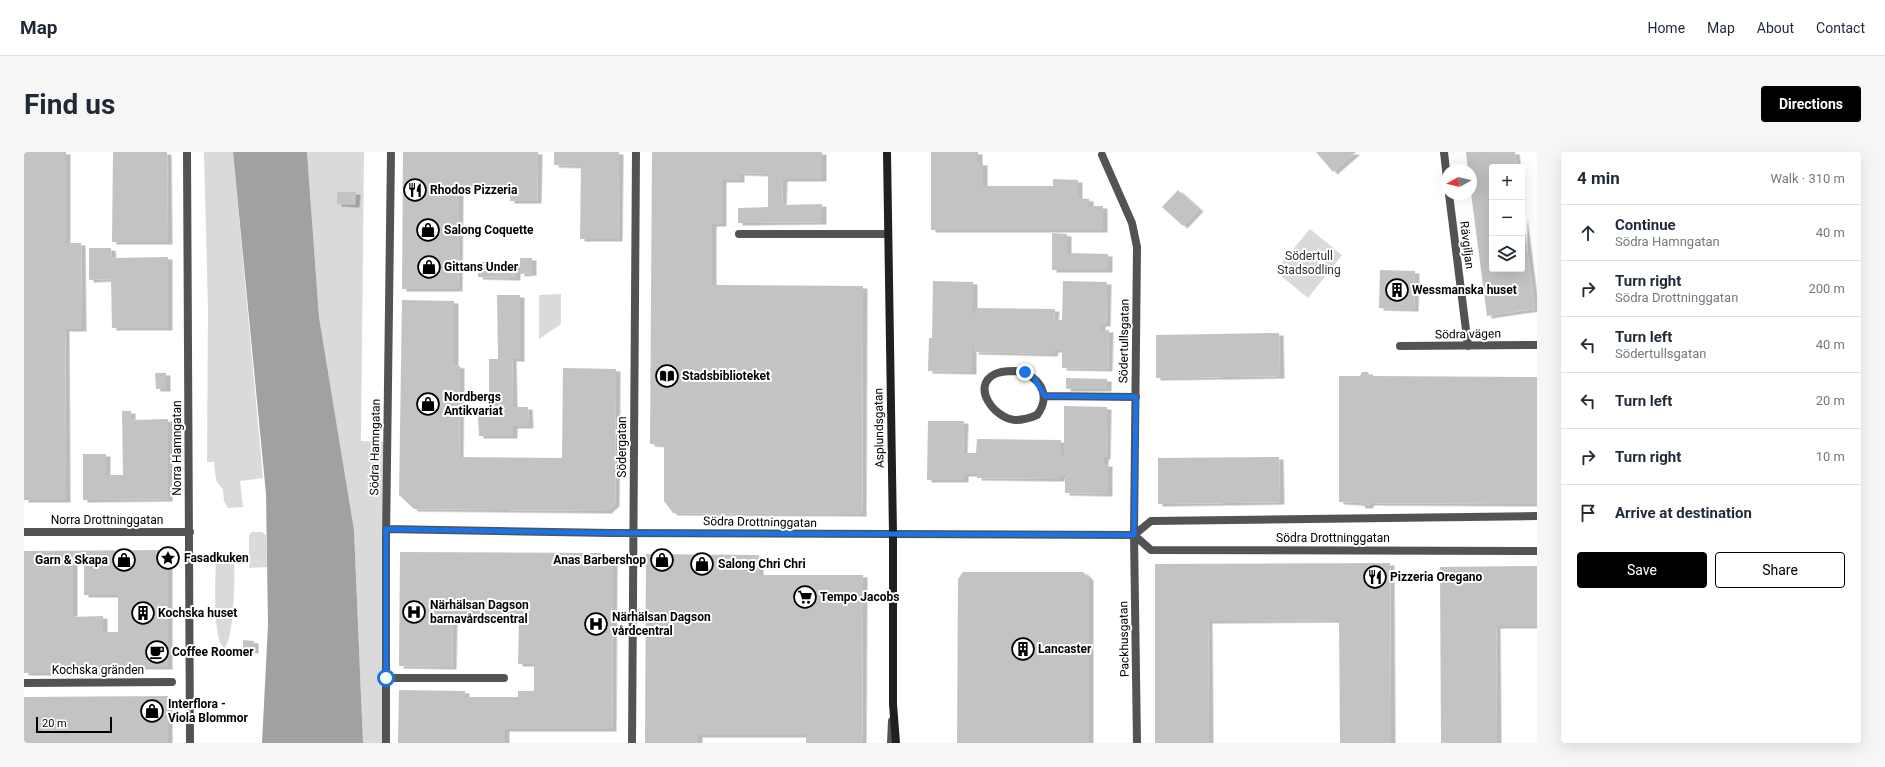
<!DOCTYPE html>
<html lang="en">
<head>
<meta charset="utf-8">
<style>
	:root { --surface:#fff; --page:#f6f6f7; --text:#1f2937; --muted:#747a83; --line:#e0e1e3; --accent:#000 }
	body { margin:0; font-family:Roboto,sans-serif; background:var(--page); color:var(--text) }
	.controls { position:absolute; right:12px; top:12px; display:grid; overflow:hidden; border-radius:4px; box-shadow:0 4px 16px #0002 }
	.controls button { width:36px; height:36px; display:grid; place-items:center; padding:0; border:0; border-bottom:1px solid var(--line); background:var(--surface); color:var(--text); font:20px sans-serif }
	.compass { position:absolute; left:1417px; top:12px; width:36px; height:36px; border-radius:50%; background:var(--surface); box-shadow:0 4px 16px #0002; rotate:262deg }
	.scale { position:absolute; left:12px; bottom:10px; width:76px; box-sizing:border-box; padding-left:4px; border:2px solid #000; border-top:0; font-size:11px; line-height:14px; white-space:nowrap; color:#000; -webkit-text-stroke:3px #fff; paint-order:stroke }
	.stop { position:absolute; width:12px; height:12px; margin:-9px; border:3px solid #1a73e8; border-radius:50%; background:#fff }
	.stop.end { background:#1a73e8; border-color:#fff; box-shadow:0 1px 4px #0008 }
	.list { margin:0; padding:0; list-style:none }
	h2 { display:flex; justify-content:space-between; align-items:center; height:52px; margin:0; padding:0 16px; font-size:17px }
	h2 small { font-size:13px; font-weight:400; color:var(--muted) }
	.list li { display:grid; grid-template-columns:26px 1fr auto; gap:12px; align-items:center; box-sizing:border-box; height:56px; padding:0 16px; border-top:1px solid var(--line) }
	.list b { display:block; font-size:15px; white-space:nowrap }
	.list p { margin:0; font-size:13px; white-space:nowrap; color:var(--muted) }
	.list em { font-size:13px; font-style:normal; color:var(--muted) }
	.actions { display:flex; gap:8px; padding:12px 16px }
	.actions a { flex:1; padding:9px 0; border:1px solid var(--accent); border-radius:4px; text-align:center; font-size:14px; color:var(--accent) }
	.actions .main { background:var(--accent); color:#fff }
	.icon { flex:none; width:22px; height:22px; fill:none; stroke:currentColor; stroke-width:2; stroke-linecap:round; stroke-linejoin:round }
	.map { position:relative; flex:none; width:1513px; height:591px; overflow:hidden; border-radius:4px }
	header { display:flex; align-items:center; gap:24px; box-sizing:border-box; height:56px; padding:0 20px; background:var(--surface); border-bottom:1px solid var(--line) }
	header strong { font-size:19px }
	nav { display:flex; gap:22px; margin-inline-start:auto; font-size:14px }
	.intro { display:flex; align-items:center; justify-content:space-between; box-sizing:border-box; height:96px; padding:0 24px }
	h1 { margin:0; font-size:28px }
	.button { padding:10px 18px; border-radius:4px; background:var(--accent); color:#fff; font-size:14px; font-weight:700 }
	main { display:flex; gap:24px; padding:0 24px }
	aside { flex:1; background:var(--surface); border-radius:4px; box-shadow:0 4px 16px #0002 }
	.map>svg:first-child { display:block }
	.green { fill:#dadada }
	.water { fill:#a1a1a1 }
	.building { fill:#c3c3c3; fill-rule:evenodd; filter:url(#shadow) }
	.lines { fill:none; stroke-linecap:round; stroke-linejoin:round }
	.lane { stroke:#535353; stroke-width:8 }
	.street { stroke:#535353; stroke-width:8 }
	.secondary { stroke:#202020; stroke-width:8 }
	.route { stroke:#1a73e8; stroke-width:5 }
	.labels { text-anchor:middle; stroke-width:4; stroke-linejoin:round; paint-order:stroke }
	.poi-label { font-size:12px; font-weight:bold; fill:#000; stroke:#fff; text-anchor:start }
	.street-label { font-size:12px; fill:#000; stroke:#fff }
	.park-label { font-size:12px; fill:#313131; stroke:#fff }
</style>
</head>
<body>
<header>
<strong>Map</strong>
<nav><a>Home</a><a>Map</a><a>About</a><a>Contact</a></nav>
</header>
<div class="intro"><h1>Find us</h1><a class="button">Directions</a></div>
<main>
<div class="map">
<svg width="1513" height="591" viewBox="0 0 1513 591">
	<defs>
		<filter id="shadow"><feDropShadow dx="4.5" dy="2.5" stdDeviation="0" flood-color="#0004"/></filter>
	</defs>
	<rect width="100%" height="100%" fill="#fff"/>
	<path class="green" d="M180 0H209L239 326 216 329 219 355 204 356 200 349 199 338 192 328 190 310H183L184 157Z
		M283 0H340L337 289 364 290 362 591H339L330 378 295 165Z
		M1286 77 1318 103 1284 146 1251 119Z
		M537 142V172L515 187V143Z
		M238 380 242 383 243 415 225 416V383L228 380Z
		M192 401H210C211 421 211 480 201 496 187 490 192 417 192 401Z"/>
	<path class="water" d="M209 0H283L295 165 330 378 339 591H238L244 473 242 342Z"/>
	<path class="building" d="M0 0H42V91H57L58 177H41L42 348H0Z
		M89 0H143L144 90H88Z
		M379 0H514L513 49H486V36H435L434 137H378Z
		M530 0H595L594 87H556L557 14 530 13Z
		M628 0H798V27H759L758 53 798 52V70L714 71V56L744 55V22L716 21V28H698V72H688V133L839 134 838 362 649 361 640 349V293L626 292Z
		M907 0H954V11H959V34H1029V27L1054 28V46L1065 47V54H1079V78H907Z
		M1292 0H1332L1309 20Z
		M1442 0H1491L1493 15H1468V117H1498L1499 64 1511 157 1463 164 1447 41V18H1444Z
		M1154 38 1175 57 1159 74 1138 55Z
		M313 40H332L331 53 313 52Z
		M1028 81 1043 82V101L1084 102V118H1028Z
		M65 96H87L88 106 144 105V176H88L87 127 65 128Z
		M496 106H508V121L496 122Z
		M454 110 492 111V126L454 125Z
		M1356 118 1391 119 1390 157 1355 156Z
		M909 129 949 130V161H951V156L1031 157 1030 168H1038L1039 129 1083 130 1082 172H1077V178H1085L1084 217 1038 216V198H1030L1029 202 950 200 951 195H948V220L904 219 905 186H908Z
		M473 143H496V207H488L489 255H504L505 274H489V284H455L454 263H465V207H474Z
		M378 148 430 149V213L436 214 435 305 538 306 539 216 592 217 591 352 583 359 390 357 375 343Z
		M1255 181 1256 224 1132 226V183Z
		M1338 220H1344L1346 224 1513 225V352L1346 351 1344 354H1337L1336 351 1315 350V224H1336Z
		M131 221H142V237H132Z
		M1042 226 1083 227V237H1042Z
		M1040 254 1083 255 1082 305H1080V312H1084V342L1041 341V324H1036V327L953 326V322H940V328H903L904 269H940L939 301H952L953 287 1037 288V304H1040Z
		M98 259H107V268L144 267V347L59 348V302H82V323H99Z
		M1255 305 1256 350 1134 352V306Z
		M144 398V515H80V521H0V399ZM49 410H60V443H94V480H79V464L49 465Z
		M376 400 580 401 589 409 588 577H481V591H374L375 538 441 539V545H494V539H510V512H494L495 466H429L428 515 375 514Z
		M622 402 735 403V423H839L838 591H782V583H674V591H621Z
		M1366 411 1367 591H1316L1315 468 1184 469 1185 591H1131V412Z
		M1513 414V474H1472L1473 591H1417L1416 415Z
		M939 420H1059L1065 426V591H933L934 427Z
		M219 488 230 489V499L219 498Z
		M144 544V591H0V545Z"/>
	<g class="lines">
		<path class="lane" d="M715 82H864
			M990 219C1014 222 1029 242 1013 263 1006 266 999 268 991 268 971 267 946 234 971 222 977 219 984 219 990 219Z
			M1021 244 1112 245
			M362 526H480"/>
		<path class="street" d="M163 0 166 591
			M1420 0 1423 27
			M1078 3 1108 71 1113 95 1110 383 1113 591
			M1425 42 1444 194
			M1376 194 1513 193
			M362 377 587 381 1110 383 1127 369 1513 364
			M0 380H166
			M1110 383 1127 398 1513 399
			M0 531 148 530
			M362 591V388L367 0
			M608 591 612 0
			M867 591 868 569"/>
		<path class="secondary" d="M863 0 869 382V552L872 591"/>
	</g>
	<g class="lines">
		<path class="route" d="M362 526V377L587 381 1110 383 1112 245 1021 244 1010 226 1001 220"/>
	</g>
	<defs>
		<g id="restaurant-ring" transform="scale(1.15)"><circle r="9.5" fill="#fff" stroke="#000" stroke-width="1.5"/><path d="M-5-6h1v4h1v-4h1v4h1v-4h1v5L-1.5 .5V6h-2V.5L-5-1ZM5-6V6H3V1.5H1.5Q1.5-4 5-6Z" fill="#000"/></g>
		<g id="shop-ring" transform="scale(1.15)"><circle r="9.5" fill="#fff" stroke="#000" stroke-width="1.5"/><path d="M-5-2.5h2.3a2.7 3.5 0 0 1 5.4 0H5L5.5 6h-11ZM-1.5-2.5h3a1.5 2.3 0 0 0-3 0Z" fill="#000"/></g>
		<g id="building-ring" transform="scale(1.15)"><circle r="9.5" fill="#fff" stroke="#000" stroke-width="1.5"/><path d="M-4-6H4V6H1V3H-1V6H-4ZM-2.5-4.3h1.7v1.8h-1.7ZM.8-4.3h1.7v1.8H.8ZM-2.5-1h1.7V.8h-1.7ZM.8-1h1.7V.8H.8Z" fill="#000"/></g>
		<g id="library-ring" transform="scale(1.15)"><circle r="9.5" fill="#fff" stroke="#000" stroke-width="1.5"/><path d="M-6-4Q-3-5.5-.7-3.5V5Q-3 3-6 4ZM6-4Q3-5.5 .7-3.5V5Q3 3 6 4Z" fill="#000"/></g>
		<g id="sight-ring" transform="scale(1.15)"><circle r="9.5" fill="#fff" stroke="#000" stroke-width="1.5"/><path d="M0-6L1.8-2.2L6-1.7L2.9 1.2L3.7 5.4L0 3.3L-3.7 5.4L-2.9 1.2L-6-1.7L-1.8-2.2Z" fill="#000"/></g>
		<g id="supermarket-ring" transform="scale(1.15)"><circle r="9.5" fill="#fff" stroke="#000" stroke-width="1.5"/><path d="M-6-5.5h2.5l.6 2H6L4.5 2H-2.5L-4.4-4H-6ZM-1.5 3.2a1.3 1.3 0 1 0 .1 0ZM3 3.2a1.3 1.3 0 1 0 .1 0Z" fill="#000"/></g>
		<g id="hospital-ring" transform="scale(1.15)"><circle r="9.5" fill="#fff" stroke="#000" stroke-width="1.5"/><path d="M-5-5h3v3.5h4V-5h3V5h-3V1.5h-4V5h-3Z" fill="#000"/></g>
		<g id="cafe-ring" transform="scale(1.15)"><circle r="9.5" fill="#fff" stroke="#000" stroke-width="1.5"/><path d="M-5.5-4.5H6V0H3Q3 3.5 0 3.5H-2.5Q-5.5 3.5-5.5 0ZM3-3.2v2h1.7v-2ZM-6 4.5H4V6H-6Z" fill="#000"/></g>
	</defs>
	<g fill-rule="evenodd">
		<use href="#restaurant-ring" x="391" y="38"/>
		<use href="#shop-ring" x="404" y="78"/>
		<use href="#shop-ring" x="405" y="115"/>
		<use href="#building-ring" x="1373" y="138"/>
		<use href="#library-ring" x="643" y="224"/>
		<use href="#shop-ring" x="404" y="252"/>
		<use href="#sight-ring" x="144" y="406"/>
		<use href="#shop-ring" x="100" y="408"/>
		<use href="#shop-ring" x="638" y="408"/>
		<use href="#shop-ring" x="678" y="412"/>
		<use href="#restaurant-ring" x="1351" y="425"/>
		<use href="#supermarket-ring" x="781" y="445"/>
		<use href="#hospital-ring" x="390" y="460"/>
		<use href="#building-ring" x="119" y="461"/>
		<use href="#hospital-ring" x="572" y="472"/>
		<use href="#building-ring" x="999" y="497"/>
		<use href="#cafe-ring" x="133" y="500"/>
		<use href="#shop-ring" x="128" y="559"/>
	</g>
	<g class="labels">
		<g class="poi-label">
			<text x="406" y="42">Rhodos Pizzeria</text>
			<text x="420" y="82">Salong Coquette</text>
			<text x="420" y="119">Gittans Under</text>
			<text x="1388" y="142">Wessmanska huset</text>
			<text x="658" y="228">Stadsbiblioteket</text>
			<text x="420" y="249">Nordbergs<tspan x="420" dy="14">Antikvariat</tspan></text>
			<text x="160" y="410">Fasadkuken</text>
			<text x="84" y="412" text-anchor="end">Garn &amp; Skapa</text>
			<text x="622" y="412" text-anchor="end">Anas Barbershop</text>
			<text x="694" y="416">Salong Chri Chri</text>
			<text x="1366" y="429">Pizzeria Oregano</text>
			<text x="796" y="449">Tempo Jacobs</text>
			<text x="406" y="457">Närhälsan Dagson<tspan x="406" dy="14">barnavårdscentral</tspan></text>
			<text x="134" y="465">Kochska huset</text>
			<text x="588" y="469">Närhälsan Dagson<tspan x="588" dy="14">vårdcentral</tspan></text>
			<text x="1014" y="501">Lancaster</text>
			<text x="148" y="504">Coffee Roomer</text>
			<text x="144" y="556">Interflora -<tspan x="144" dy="14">Viola Blommor</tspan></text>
		</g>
		<g class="street-label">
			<text transform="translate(1443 93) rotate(83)" y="4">Rävgiljan</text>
			<text transform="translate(1444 182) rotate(-1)" y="4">Södra vägen</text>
			<text transform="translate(1100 189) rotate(-89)" y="4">Södertullsgatan</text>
			<text transform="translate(855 276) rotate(-91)" y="4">Asplundsgatan</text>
			<text transform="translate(351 295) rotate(-89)" y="4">Södra Hamngatan</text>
			<text transform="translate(598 295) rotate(-90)" y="4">Södergatan</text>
			<text transform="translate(153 296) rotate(-90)" y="4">Norra Hamngatan</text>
			<text x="83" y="372">Norra Drottninggatan</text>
			<text transform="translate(736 370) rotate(1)" y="4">Södra Drottninggatan</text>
			<text x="1309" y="390">Södra Drottninggatan</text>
			<text transform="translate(1100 487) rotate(-91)" y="4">Packhusgatan</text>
			<text x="74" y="522">Kochska gränden</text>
		</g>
		<g class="park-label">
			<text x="1285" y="108">Södertull<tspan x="1285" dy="14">Stadsodling</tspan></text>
		</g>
	</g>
</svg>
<div class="controls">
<button>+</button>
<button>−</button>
<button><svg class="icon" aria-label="layers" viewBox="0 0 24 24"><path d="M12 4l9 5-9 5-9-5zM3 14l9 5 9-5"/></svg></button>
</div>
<svg class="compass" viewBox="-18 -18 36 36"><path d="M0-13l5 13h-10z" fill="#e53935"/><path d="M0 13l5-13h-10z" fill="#747a83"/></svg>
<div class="scale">20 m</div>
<div class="stop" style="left:362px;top:526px"></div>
<div class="stop end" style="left:1001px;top:220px"></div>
</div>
<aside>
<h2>4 min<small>Walk · 310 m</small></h2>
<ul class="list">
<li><svg class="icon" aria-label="ahead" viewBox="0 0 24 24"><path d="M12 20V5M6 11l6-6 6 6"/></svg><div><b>Continue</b><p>Södra Hamngatan</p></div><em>40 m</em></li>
<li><svg class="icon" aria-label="right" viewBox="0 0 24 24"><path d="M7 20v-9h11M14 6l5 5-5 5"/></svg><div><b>Turn right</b><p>Södra Drottninggatan</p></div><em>200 m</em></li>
<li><svg class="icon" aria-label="left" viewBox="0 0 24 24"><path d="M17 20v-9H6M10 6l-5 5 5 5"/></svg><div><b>Turn left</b><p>Södertullsgatan</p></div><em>40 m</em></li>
<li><svg class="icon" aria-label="left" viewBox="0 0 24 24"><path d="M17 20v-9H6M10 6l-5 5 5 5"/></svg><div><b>Turn left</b></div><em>20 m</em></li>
<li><svg class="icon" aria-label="right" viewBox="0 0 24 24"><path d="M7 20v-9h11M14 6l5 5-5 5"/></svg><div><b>Turn right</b></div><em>10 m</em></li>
<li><svg class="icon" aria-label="arrive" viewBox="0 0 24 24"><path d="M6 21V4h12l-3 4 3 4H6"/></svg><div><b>Arrive at destination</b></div></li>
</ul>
<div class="actions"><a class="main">Save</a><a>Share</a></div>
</aside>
</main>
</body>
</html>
